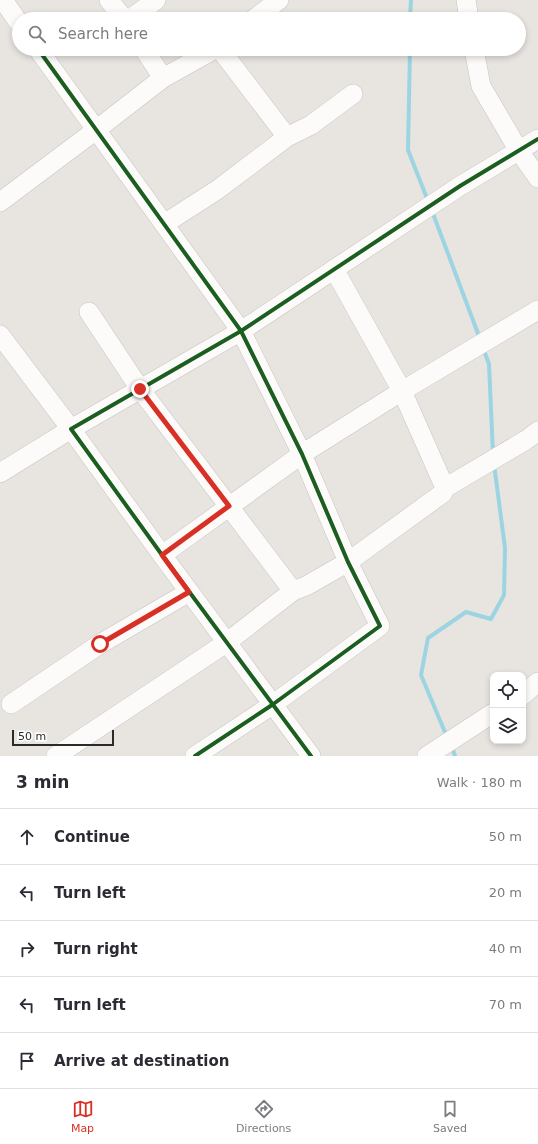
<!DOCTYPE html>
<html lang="en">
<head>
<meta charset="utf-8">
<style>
	:root { --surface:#fff; --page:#f7f7f7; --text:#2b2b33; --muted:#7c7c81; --line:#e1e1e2; --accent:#d93025 }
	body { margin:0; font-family:"DejaVu Sans",sans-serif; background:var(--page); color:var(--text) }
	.controls { position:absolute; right:12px; bottom:12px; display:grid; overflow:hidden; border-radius:8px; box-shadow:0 2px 6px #0003 }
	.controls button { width:36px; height:36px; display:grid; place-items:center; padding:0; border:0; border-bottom:1px solid var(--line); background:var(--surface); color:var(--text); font:20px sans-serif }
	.scale { position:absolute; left:12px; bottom:10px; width:102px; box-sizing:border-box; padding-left:4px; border:2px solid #2a2a2a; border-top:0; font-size:11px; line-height:14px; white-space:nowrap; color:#2a2a2a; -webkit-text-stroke:3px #fff; paint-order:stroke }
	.stop { position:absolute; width:12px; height:12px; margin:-9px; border:3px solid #d93025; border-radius:50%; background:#fff }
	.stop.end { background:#d93025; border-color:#fff; box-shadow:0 1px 4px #0008 }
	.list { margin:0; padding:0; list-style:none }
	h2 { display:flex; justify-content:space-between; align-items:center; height:52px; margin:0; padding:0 16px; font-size:17px }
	h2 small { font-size:13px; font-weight:400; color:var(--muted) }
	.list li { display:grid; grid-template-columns:26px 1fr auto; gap:12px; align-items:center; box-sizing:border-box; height:56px; padding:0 16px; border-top:1px solid var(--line) }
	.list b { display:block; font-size:15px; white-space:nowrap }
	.list em { font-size:13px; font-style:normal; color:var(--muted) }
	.icon { flex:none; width:22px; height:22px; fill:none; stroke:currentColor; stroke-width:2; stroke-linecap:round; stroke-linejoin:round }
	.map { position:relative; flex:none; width:538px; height:756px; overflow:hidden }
	.search { position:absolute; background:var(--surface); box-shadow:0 2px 6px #0003; left:12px; right:12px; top:12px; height:44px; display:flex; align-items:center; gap:10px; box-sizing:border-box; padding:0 14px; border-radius:22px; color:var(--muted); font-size:15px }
	.sheet { height:332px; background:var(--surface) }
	nav { display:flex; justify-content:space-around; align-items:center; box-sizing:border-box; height:56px; border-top:1px solid var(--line); background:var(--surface); font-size:11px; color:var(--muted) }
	nav a { display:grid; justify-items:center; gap:2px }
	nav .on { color:var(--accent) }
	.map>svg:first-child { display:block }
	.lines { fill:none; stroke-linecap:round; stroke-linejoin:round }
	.stream { stroke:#9cd4e2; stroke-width:4 }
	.minor-casing { stroke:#c4c4c3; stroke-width:20 }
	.minor { stroke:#fcfbfa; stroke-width:19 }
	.cycleway-casing { stroke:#fff; stroke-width:6 }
	.cycleway { stroke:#1b5e20; stroke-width:4 }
	.route { stroke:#d93025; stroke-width:5 }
</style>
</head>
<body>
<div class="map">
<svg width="538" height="756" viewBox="0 0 538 756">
	<rect width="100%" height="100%" fill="#e8e5e1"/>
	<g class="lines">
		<path class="stream" d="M410 19 411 0
			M410 49 408 150 428 201
			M432 211 480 339
			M483 348 489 364 493 454
			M447 737 421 675 428 638 466 612 491 619 504 595 505 548 494 464
			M452 747 455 756"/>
		<g class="minor-casing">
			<path id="minor" d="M3 0 19 23
				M109 0 124 19
				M466 0 469 19
				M130 19 156 0
				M254 19 279 0
				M38 49 241 331 71 429 162 555 311 756
				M144 49 163 78
				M220 49 287 137
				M474 49 481 86 519 151 538 178
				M0 202 96 130 163 78 215 49
				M164 224 217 190 287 137 311 125 353 94
				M334 269 402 391 445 488 526 440 538 431
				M89 312 140 389 293 591
				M0 335 71 429 0 473
				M162 555 302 454 402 391 538 310
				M523 695 538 682
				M11 704 100 644 189 592
				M56 756 226 643 293 591 306 586 348 562 443 493 445 488
				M195 756 272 705 380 626 348 562 302 454 241 331 460 186 538 139
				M427 756 493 713"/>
		</g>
		<use href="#minor" class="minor"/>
		<g class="cycleway-casing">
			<path id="cycleway" d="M38 49 241 331 71 429 162 555 311 756
				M195 756 272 705 380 626 348 562 302 454 241 331 460 186 538 139"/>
		</g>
		<use href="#cycleway" class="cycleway"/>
	</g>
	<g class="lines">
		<path class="route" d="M100 644 189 592 162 555 229 506 140 389"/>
	</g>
</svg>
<div class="controls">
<button><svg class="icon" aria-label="locate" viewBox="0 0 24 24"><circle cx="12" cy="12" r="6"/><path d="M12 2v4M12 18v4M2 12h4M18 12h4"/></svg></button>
<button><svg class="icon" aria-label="layers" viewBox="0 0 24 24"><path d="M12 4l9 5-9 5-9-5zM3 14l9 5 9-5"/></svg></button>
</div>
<div class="scale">50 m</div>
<div class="stop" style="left:100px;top:644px"></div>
<div class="stop end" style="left:140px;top:389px"></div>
<div class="search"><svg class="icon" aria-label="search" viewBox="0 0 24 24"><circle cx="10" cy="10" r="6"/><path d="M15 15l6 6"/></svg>Search here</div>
</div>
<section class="sheet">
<h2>3 min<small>Walk · 180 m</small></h2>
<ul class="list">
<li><svg class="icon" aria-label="ahead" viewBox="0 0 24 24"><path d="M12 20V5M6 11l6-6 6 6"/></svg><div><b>Continue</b></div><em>50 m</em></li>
<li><svg class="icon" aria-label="left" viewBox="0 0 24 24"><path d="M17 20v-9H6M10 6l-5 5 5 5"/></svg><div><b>Turn left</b></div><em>20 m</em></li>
<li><svg class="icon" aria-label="right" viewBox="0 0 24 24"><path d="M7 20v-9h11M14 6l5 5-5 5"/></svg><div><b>Turn right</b></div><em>40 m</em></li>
<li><svg class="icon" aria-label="left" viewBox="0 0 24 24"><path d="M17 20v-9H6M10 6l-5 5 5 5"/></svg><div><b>Turn left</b></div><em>70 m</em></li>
<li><svg class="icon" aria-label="arrive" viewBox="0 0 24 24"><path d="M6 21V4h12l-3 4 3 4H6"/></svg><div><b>Arrive at destination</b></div></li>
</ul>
</section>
<nav>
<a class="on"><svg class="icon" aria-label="map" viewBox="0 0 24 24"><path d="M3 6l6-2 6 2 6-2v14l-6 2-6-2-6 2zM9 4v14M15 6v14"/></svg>Map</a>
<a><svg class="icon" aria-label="directions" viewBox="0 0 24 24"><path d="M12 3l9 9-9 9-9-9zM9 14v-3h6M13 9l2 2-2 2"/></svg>Directions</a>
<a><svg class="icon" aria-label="saved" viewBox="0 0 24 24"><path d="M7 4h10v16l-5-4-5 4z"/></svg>Saved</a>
</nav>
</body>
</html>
